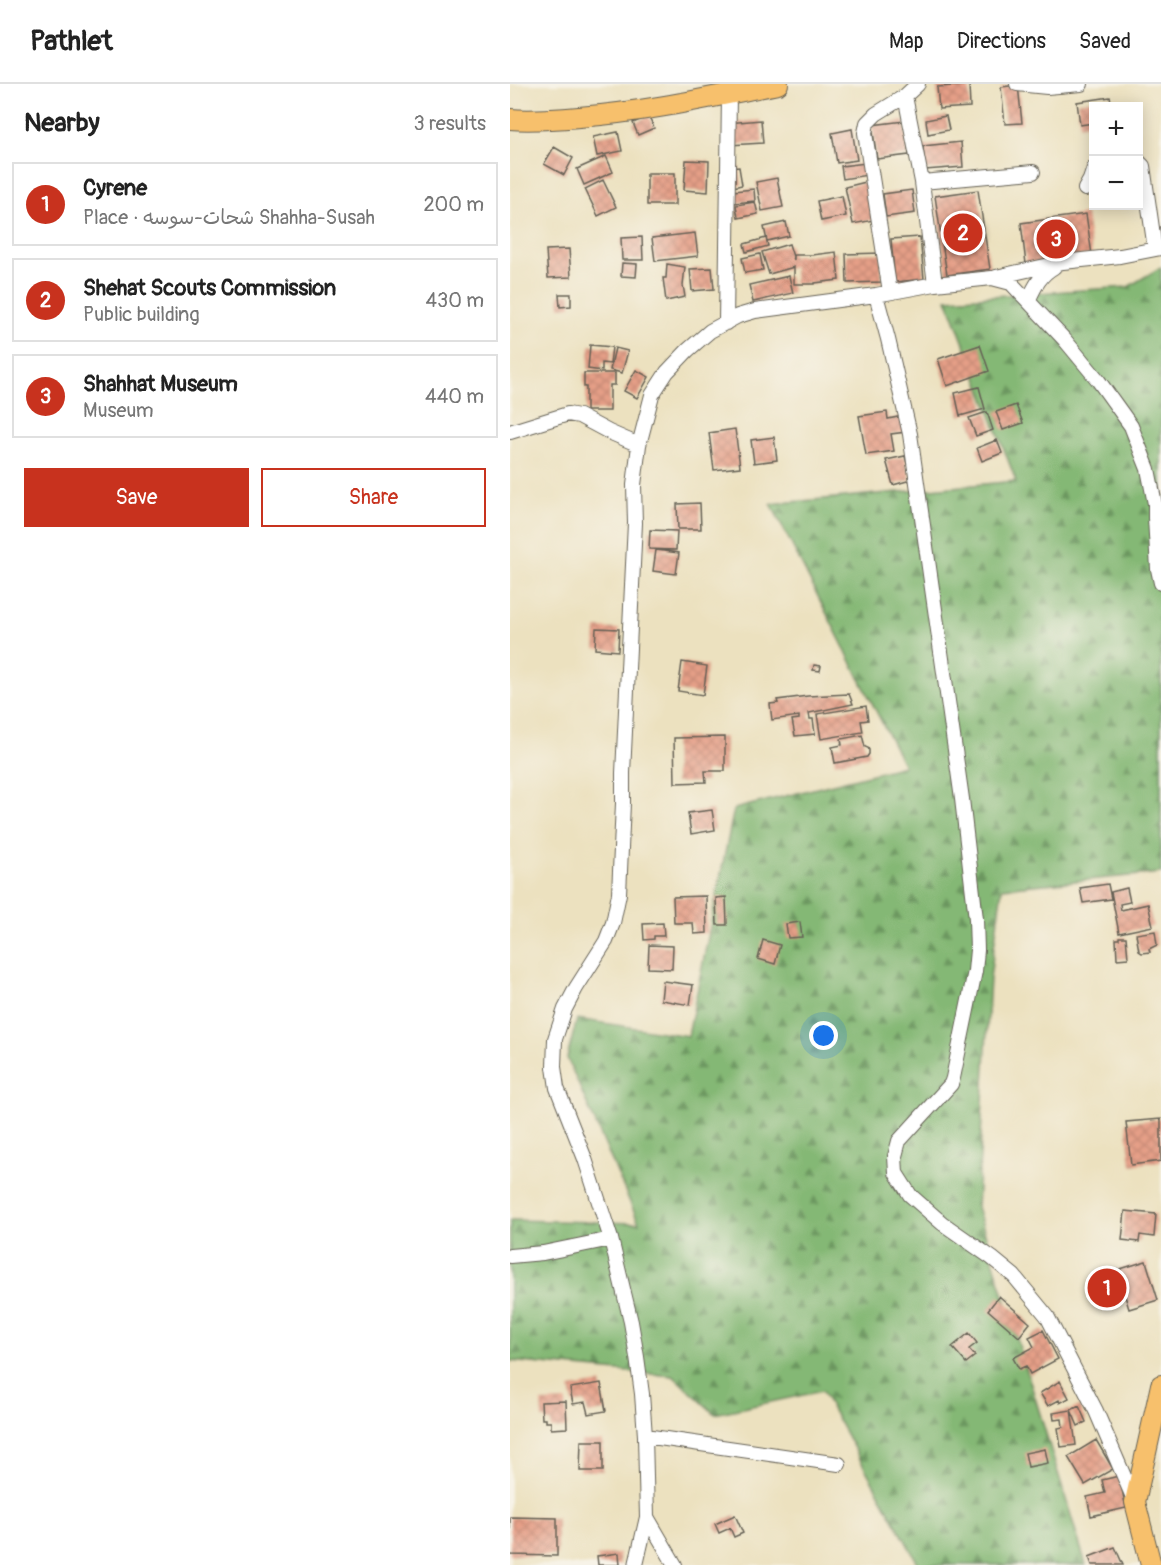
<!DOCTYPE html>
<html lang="en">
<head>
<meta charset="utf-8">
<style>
	:root { --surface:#fff; --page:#f2f2f2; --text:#222; --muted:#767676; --line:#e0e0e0; --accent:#c8321e }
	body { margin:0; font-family:Pangolin,"Playpen Sans Arabic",sans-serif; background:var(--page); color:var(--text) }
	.controls { position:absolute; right:18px; top:18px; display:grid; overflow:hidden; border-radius:0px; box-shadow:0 3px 15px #0003 }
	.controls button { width:54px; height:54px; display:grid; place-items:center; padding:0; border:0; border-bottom:2px solid var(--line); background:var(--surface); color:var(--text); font:30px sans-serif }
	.you { position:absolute; left:314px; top:952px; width:21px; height:21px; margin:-15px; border:4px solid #fff; border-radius:50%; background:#1a73e8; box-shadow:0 0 0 9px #1a73e833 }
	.badge { display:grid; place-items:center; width:39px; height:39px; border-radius:50%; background:var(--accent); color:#fff; font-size:20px; font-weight:700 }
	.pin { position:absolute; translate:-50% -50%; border:3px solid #fff; box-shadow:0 2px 6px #0006 }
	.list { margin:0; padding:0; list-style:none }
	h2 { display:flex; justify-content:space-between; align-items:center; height:78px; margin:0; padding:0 24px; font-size:26px }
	h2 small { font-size:20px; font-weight:400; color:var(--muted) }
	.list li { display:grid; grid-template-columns:39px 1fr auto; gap:18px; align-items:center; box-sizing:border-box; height:84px; margin:0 12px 12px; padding:0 12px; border:2px solid var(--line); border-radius:0px }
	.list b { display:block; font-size:22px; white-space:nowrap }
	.list p { margin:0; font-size:20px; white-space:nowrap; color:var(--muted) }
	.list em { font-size:20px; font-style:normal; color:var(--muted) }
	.actions { display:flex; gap:12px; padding:18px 24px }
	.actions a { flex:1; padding:14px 0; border:2px solid var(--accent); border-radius:0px; text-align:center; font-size:21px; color:var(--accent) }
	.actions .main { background:var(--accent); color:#fff }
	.map { position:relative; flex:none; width:651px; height:1481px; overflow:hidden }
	header { display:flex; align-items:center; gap:36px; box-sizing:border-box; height:84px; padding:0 30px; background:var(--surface); border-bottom:2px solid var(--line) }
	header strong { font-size:28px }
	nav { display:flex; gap:33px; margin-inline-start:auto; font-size:21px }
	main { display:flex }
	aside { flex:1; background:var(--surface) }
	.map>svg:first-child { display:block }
	.forest { fill:url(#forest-firs); stroke:#506a48; stroke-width:1.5 }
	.building { fill:url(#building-cross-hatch) }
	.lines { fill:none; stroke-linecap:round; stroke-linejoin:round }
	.street-casing { stroke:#656155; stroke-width:16 }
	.primary-casing { stroke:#656155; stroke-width:22 }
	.street { stroke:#fff; stroke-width:14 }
	.primary { stroke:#f7c06c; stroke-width:20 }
</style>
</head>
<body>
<header>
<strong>Pathlet</strong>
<nav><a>Map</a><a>Directions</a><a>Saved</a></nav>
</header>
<main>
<aside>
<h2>Nearby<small>3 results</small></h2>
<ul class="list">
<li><span class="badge">1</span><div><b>Cyrene</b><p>Place · شحات-سوسه Shahha-Susah</p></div><em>200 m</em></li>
<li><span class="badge">2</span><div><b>Shehat Scouts Commission</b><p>Public building</p></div><em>430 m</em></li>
<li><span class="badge">3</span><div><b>Shahhat Museum</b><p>Museum</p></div><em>440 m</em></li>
</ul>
<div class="actions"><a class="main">Save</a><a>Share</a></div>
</aside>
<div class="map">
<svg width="651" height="1481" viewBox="0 0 651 1481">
	<defs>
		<pattern id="forest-firs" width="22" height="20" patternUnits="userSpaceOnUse" patternTransform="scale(1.5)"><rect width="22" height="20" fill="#84b874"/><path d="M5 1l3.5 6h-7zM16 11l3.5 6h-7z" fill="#6b955e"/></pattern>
		<pattern id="building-cross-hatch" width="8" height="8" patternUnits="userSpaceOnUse" patternTransform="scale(1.5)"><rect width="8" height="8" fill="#e59f87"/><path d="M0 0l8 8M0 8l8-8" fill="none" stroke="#c48874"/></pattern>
	</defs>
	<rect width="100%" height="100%" fill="#f7f3e8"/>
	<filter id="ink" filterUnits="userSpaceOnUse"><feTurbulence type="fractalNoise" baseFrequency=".0167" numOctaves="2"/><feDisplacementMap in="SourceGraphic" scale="12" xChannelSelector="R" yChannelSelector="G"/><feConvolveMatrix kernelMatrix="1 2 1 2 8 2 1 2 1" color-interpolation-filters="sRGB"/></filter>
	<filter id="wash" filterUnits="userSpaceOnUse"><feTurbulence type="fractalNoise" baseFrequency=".008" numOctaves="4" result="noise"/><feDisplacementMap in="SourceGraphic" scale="24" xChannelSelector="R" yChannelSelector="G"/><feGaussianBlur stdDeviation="1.35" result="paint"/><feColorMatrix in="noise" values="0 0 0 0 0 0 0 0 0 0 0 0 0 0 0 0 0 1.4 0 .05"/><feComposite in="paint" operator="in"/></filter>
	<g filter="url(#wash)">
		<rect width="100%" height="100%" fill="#ece1bf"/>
		<path class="forest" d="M651 183V789L492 804 480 894 467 1123 576 1481H409L312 1307 205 1330 163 1292 0 1277V1136L129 1139 57 974 67 935 178 952 224 725 394 682 261 420 506 397 437 215 618 203Z"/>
		<g id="blocks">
			<path class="building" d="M459 1 460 23 429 25 427 3Z
				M508 1 512 39 495 40 491 3Z
				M600 13 602 22H584V39L570 41 567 18Z
				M139 32 144 44 128 51 123 39Z
				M436 32 439 46 418 50 416 36Z
				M251 36 253 59 219 61 217 39Z
				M394 37 399 71 367 75 362 41Z
				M342 45 347 76 327 79 322 49Z
				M108 48 112 67 87 72 83 53Z
				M451 58 453 83 415 86 413 62Z
				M44 63 63 74 54 91 34 80Z
				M96 72 103 88 74 101 67 85Z
				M176 76 199 77 198 108 174 106Z
				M356 79 358 91 333 95 331 82Z
				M229 83 232 101 223 103 220 84Z
				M137 89H165V121H137Z
				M267 94 273 123 252 127 246 98Z
				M93 96 106 123 88 132 75 105Z
				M356 98 364 136 343 140 335 103Z
				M244 105 245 117 224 119 223 107Z
				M402 106 405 129 376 133 373 110Z
				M468 106 480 185 437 191 425 112Z
				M332 112 336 132 311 137 307 117Z
				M245 118 248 130 228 134 226 121Z
				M576 130 582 171 516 180 511 139Z
				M276 138 279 152 257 157 254 143Z
				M185 149 188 172 145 177 142 154Z
				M132 153 133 176H112L111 154Z
				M410 153 414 195 385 198 381 155Z
				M256 154 258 162 236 168 234 160Z
				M279 160 284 176V171H302L326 168 329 196 305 199V200H284V183L259 190 252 168Z
				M59 165 61 193 38 194 36 166Z
				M372 169V198L337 199 336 170Z
				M250 170 253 186 235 189 232 174Z
				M112 179 127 180 126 193 111 192Z
				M157 180 175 183 173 201 175 213 156 217 153 194H156Z
				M202 184 204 205 182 207 180 185Z
				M279 192 283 209 243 218 239 201Z
				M49 210H61V222L50 223Z
				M80 261 102 263 100 280 92 279V287L78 285Z
				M470 261 479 287 437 302 428 275Z
				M105 264 118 267 112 289 100 286Z
				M126 286 139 293 127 314 114 307Z
				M74 289H105V301H100V327H76V303H74Z
				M469 303 475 325 450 332 445 309Z
				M506 321 513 339 493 346 486 328Z
				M377 328 378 335 393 332 396 348 381 350 384 367 356 371 349 332Z
				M477 328 483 346 466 352 459 334Z
				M225 345 230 383 204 386 199 349Z
				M264 353 267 376 244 379 241 356Z
				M487 356 492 369 472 377 467 364Z
				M395 372 401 396 383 401 376 376Z
				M190 419 191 445H168L167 420Z
				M140 446 167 447 166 466 139 465Z
				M146 466 169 469 166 490 143 487Z
				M86 544 109 545 108 567 85 565Z
				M172 578 197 582 193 611 168 607Z
				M304 581 311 582 310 587 303 586Z
				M339 610 343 620 299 629 300 635H303L305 650 285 652 282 636 289 635V632L262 636 260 620 268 619 267 616 298 612Z
				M356 622 358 636 351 637 353 648 311 655 307 630Z
				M352 651 355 663 358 664 359 666V670L357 673 325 679 322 663 332 661 331 655Z
				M215 653V687H195L196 698 165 699 164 654Z
				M202 726 205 746 181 750 178 729Z
				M598 800 601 815 573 819 570 804Z
				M617 804 620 818 610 820 611 826 638 820 643 842 609 849 601 808Z
				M196 812 197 849 184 850 183 839H164L163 813Z
				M216 813 217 841H207L206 814Z
				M290 838 292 853 278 854 276 840Z
				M153 839 154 852H144V855L134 856 133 840Z
				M645 847 647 861 639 865 640 868 632 869 629 867 626 850Z
				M609 853H616L618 874 607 875 606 855H609Z
				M253 856 270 861 265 880 248 875Z
				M139 861 163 862 162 885 138 884Z
				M153 897 183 901 180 921 151 916Z
				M651 1035V1077L621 1081 616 1038Z
				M615 1127 646 1130 644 1153 630 1151 629 1158 612 1156Z
				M636 1177 648 1216 619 1225 607 1186Z
				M489 1212 520 1239 509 1253 478 1226Z
				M533 1246 548 1275 520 1290 516 1282 509 1285 503 1274 524 1263 519 1253Z
				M459 1249 467 1259 459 1265 465 1272 456 1279 442 1263Z
				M550 1297 559 1314 550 1319 549 1316 538 1322 530 1309Z
				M91 1299 96 1327 78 1330 75 1318 63 1320 60 1304Z
				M56 1317 57 1344 41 1345V1338H36V1335H32L31 1318Z
				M569 1322 576 1338 568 1342 561 1326Z
				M561 1326 566 1361 551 1363 548 1344 553 1343 552 1335 544 1336 543 1329Z
				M586 1356 603 1385 575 1401 558 1373Z
				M71 1357H93V1387H70Z
				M535 1365 538 1379 518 1383 515 1369Z
				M609 1392 616 1424 581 1432 577 1413 595 1409 592 1396Z
				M225 1431 233 1449 224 1453 220 1444 209 1449 205 1440Z
				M0 1433 47 1434V1472L0 1471Z
				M605 1463 613 1481H582L579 1473Z
				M109 1469 110 1481H88L87 1472Z"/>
		</g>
	</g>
	<g filter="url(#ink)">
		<use href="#blocks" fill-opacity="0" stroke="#656155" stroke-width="1.5"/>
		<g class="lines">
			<g class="street-casing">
				<path id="street" d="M507 0 537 3 571 0
					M395 12 412 98 425 200
					M628 77 633 82 645 165
					M412 98 523 88
					M575 105 580 96 584 84
					M486 193 553 178 610 172 651 164
					M380 208 355 49 357 39 366 30 395 12 408 0
					M366 211 378 255 400 350 452 715 466 835 467 866 465 887 443 994 441 1000 389 1057 385 1072 386 1089 400 1111 432 1139 482 1174 504 1192 537 1232 586 1327 625 1418
					M519 215C525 202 531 190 544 183
					M216 239 219 10
					M0 348 58 330 69 332 99 348 129 361
					M0 1172 33 1169 101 1155
					M135 1352 329 1380
					M137 1433 165 1481
					M126 1481 137 1433 135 1352 132 1310 127 1273 121 1238 101 1155 75 1075 47 1004 44 983 45 955 55 925 66 904 96 857 103 839 109 810 113 719V689L125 439 124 401 129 361 142 311 157 288 178 266 200 247 228 232 245 227 366 211 425 200 482 194 501 199 554 255 588 296 621 342 638 385 645 420V434L648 485 651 499"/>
			</g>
			<g class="primary-casing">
				<path id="primary" d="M0 35C23 37 46 35 69 33 136 28 202 13 268 0
					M641 1481 625 1418 651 1301"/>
			</g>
			<use href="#street" class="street"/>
			<use href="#primary" class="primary"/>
		</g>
	</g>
</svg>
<div class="controls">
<button>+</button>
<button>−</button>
</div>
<div class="you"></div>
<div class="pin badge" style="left:597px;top:1204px">1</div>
<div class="pin badge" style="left:453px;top:149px">2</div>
<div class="pin badge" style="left:546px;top:155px">3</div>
</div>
</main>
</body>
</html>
